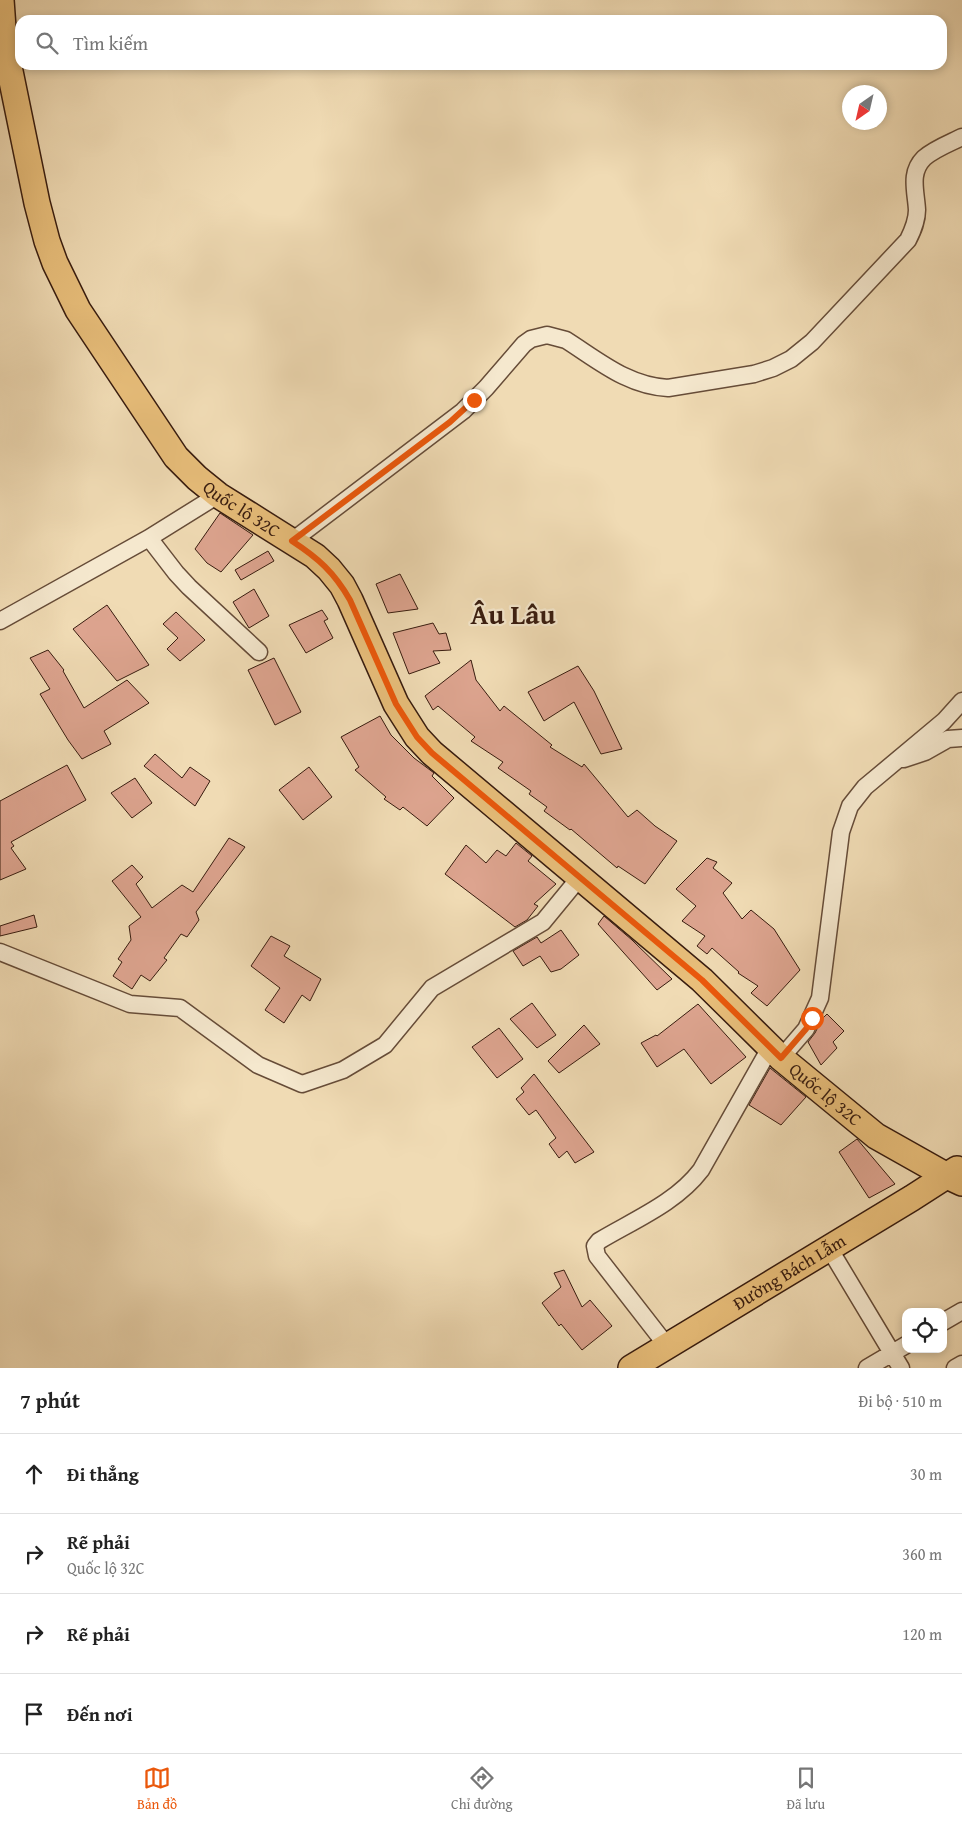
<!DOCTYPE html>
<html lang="vi">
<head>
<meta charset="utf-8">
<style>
	:root { --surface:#fff; --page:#f6f6f6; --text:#222; --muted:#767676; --line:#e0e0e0; --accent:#ea580c }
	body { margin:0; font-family:"Gentium Book Plus",serif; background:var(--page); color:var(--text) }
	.controls { position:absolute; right:15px; bottom:15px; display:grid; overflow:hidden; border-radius:10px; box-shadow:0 2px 8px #0003 }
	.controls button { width:45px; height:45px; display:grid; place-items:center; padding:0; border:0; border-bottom:1px solid var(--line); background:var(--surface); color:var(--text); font:25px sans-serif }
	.compass { position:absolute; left:842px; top:85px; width:45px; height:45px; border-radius:50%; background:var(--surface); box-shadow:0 2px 8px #0003; rotate:214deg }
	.stop { position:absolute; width:15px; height:15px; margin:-11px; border:4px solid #ea580c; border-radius:50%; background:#fff }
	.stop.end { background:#ea580c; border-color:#fff; box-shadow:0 1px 5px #0008 }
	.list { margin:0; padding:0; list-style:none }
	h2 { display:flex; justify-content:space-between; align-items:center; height:65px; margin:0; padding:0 20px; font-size:21px }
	h2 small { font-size:16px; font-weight:400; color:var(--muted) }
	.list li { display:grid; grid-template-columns:32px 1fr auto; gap:15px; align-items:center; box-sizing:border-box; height:80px; padding:0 20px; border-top:1px solid var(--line) }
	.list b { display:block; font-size:19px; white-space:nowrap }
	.list p { margin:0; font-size:16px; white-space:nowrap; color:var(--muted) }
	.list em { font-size:16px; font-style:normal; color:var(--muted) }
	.icon { flex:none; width:28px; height:28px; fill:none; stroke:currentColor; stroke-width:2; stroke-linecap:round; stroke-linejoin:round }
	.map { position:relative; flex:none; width:962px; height:1368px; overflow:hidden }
	.search { position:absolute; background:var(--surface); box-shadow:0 2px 8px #0003; left:15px; right:15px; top:15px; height:55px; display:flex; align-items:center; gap:12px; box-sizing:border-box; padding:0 18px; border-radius:15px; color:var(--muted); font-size:19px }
	.sheet { height:385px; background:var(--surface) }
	nav { display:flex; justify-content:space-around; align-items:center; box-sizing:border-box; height:70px; border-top:1px solid var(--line); background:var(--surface); font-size:14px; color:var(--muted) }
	nav a { display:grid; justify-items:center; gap:2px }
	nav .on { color:var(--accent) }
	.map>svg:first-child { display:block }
	.building { fill:#dda48f; stroke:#381c0f }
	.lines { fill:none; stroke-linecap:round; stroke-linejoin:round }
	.street-casing { stroke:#664c38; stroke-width:19 }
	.primary-casing { stroke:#381c0f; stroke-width:28 }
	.street { stroke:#f5e8ce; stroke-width:16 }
	.primary { stroke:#e8be7a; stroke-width:25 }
	.route { stroke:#ea580c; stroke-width:6 }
	.labels { text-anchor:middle; stroke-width:4.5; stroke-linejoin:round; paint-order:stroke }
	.street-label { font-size:18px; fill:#381c0f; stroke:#f5e8ce }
	.town-label { font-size:28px; font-weight:bold; fill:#381c0f; stroke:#f5e8ce }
</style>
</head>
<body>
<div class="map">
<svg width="962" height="1368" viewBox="0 0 962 1368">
	<rect width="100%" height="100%" fill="#f0dbb4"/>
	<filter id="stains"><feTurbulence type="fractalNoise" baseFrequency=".004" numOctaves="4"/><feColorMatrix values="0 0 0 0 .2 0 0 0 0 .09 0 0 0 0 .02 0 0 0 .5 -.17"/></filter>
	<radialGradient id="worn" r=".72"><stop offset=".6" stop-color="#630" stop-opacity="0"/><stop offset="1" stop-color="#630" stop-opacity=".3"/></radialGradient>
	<path class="building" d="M220 513 253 535 221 572 207 563 195 549Z
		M268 551 274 561 241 580 235 570Z
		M400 574 418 609 388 613 376 584Z
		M254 589 269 616 249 628 233 602Z
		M107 605 149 665 117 681 73 629Z
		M322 610 328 619 324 621 333 638 306 653 289 625Z
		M176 612 205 640 180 661 167 649 178 638 163 624Z
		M433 623 439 634 446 633 451 650 433 651 440 663 409 674 393 633Z
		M48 650 64 670 63 671 84 708 127 680 149 703 104 731 111 744 82 759 68 740 40 694 50 689 30 658Z
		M274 658 301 712 275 725 248 670Z
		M471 660 476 680 500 711 504 706 552 745 550 747 582 767 584 764 628 817 637 810 655 826 677 841 645 884 618 866 617 868 571 829 570 830 544 811 547 807 529 794 531 791 498 768 503 762 471 741 475 737 438 706 433 710 425 696Z
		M578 666 594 691 622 749 601 754 574 702 544 721 528 692Z
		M380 716 391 735 414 758 434 773 432 776 454 798 427 826 403 807 400 810 384 799 386 797 355 770 359 767 341 737Z
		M155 754 182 778 190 767 210 781 195 806 144 766Z
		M67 765 86 800 11 842 14 846 11 848 26 869 0 880V801Z
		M309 767 332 797 303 820 279 790Z
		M135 778 152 803 132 818 111 793Z
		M229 838 245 847 196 912 199 920 187 937 181 934 164 958 167 960 150 981 141 975 132 989 113 976 122 962 118 959 131 940 129 926 141 917 112 881 132 865 143 877 136 884 152 908 182 885 193 892Z
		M516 843 532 856 528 861 556 884 534 904 538 906 527 920 515 927 445 874 466 845 486 863 497 850 506 856Z
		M707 858 717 862 713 868 732 883 723 893 742 919 751 910 774 929 800 970 767 1006 751 993 758 986 738 973 739 972 712 948 707 954 697 946 705 936 682 921 696 906 676 889Z
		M34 915 37 927 0 936V926Z
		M604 916 632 940 672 979 657 990 598 924Z
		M561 930 579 955 561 969 551 972 540 956 523 966 513 951 537 937 541 943Z
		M271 936 290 946 284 956 321 979 310 1001 302 995 284 1023 265 1010 280 988 251 966Z
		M532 1003 556 1035 537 1048 510 1019Z
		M698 1004 746 1057 711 1084 684 1049 657 1067 641 1043 656 1035 657 1036Z
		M827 1014 844 1031 833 1042 837 1048 821 1065 808 1042 815 1033 822 1019Z
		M584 1025 600 1044 559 1073 548 1061Z
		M499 1028 523 1059 497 1078 472 1047Z
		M770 1068 806 1097 781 1125 749 1105Z
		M534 1074 594 1152 575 1163 567 1151 559 1158 549 1144 556 1138 536 1110 529 1115 516 1099 524 1092 521 1088Z
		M857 1139 895 1184 869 1198 839 1152Z
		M564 1270 582 1307 590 1300 612 1326 582 1350 561 1324 559 1326 542 1303 561 1287 554 1273Z"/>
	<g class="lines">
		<g class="street-casing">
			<path id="street" d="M149 538 176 573 189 587 259 652
				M292 541 463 411 486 388 524 344 531 339 547 335 566 340C599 361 628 386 668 388L754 374 773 368 791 359 812 342 908 240C913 230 917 221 917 210 916 191 909 173 924 158 934 149 950 143 962 137
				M0 621 149 538 218 495
				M904 759 925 752 948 739 962 738
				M0 952 130 1004 180 1008 258 1065 302 1084 343 1070 385 1045 432 988 543 922 580 877
				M781 1058 806 1029 820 998 841 832 850 806 865 787 944 721 962 701
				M829 1248 901 1368
				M943 1322 962 1311
				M667 1346 597 1256 595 1246 599 1241C634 1220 676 1203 701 1170L770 1048
				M867 1368 906 1345
				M955 1368 962 1364"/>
		</g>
		<g class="primary-casing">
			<g id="primary">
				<path id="s1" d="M1 0 4 42 37 203 47 241 55 263 78 310 176 457 197 478 218 495 315 556 329 569 342 585 350 600 396 704 417 737 432 753 702 980 781 1058 876 1136 947 1176 962 1183"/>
				<path id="s2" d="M631 1368 912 1198 957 1169"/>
			</g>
		</g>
		<use href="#street" class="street"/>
		<use href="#primary" class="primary"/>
	</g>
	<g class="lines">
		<path class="route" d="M474 400 450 422 292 541C318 558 334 572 350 600L396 704 417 737 432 753 702 980 781 1058 806 1029 812 1018"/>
	</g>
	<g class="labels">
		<g class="street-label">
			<text dy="6" stroke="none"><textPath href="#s1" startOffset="582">Quốc lộ 32C</textPath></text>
			<text dy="6" stroke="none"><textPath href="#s1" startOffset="1422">Quốc lộ 32C</textPath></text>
			<text dy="6" stroke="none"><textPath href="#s2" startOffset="185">Đường Bách Lẫm</textPath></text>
		</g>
		<g class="town-label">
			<text x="513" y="624">Âu Lâu</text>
		</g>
	</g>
	<rect width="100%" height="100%" filter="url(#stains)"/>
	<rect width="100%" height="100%" fill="url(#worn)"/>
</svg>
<div class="controls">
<button><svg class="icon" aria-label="locate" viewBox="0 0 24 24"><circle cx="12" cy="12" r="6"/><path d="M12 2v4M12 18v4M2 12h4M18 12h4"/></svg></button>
</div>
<svg class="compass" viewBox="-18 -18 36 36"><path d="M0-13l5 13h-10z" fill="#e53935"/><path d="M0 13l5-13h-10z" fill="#767676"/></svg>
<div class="stop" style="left:812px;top:1018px"></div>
<div class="stop end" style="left:474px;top:400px"></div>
<div class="search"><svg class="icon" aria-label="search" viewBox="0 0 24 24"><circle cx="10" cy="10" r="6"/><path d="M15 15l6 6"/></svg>Tìm kiếm</div>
</div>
<section class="sheet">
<h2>7 phút<small>Đi bộ · 510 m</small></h2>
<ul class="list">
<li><svg class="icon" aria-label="ahead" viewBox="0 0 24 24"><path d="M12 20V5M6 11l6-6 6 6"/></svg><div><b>Đi thẳng</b></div><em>30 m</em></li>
<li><svg class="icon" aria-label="right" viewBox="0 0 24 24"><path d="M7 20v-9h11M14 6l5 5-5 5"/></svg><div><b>Rẽ phải</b><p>Quốc lộ 32C</p></div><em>360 m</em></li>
<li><svg class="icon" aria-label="right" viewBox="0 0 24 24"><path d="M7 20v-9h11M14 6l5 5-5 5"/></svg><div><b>Rẽ phải</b></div><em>120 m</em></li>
<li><svg class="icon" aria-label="arrive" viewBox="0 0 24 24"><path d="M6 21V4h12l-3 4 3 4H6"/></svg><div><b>Đến nơi</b></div></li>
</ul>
</section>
<nav>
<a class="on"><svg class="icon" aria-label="map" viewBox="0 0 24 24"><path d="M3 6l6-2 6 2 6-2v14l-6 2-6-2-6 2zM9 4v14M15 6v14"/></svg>Bản đồ</a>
<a><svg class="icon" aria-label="directions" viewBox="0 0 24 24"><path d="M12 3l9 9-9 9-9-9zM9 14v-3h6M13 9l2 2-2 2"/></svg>Chỉ đường</a>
<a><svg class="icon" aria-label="saved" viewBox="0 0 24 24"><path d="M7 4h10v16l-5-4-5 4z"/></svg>Đã lưu</a>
</nav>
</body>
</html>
